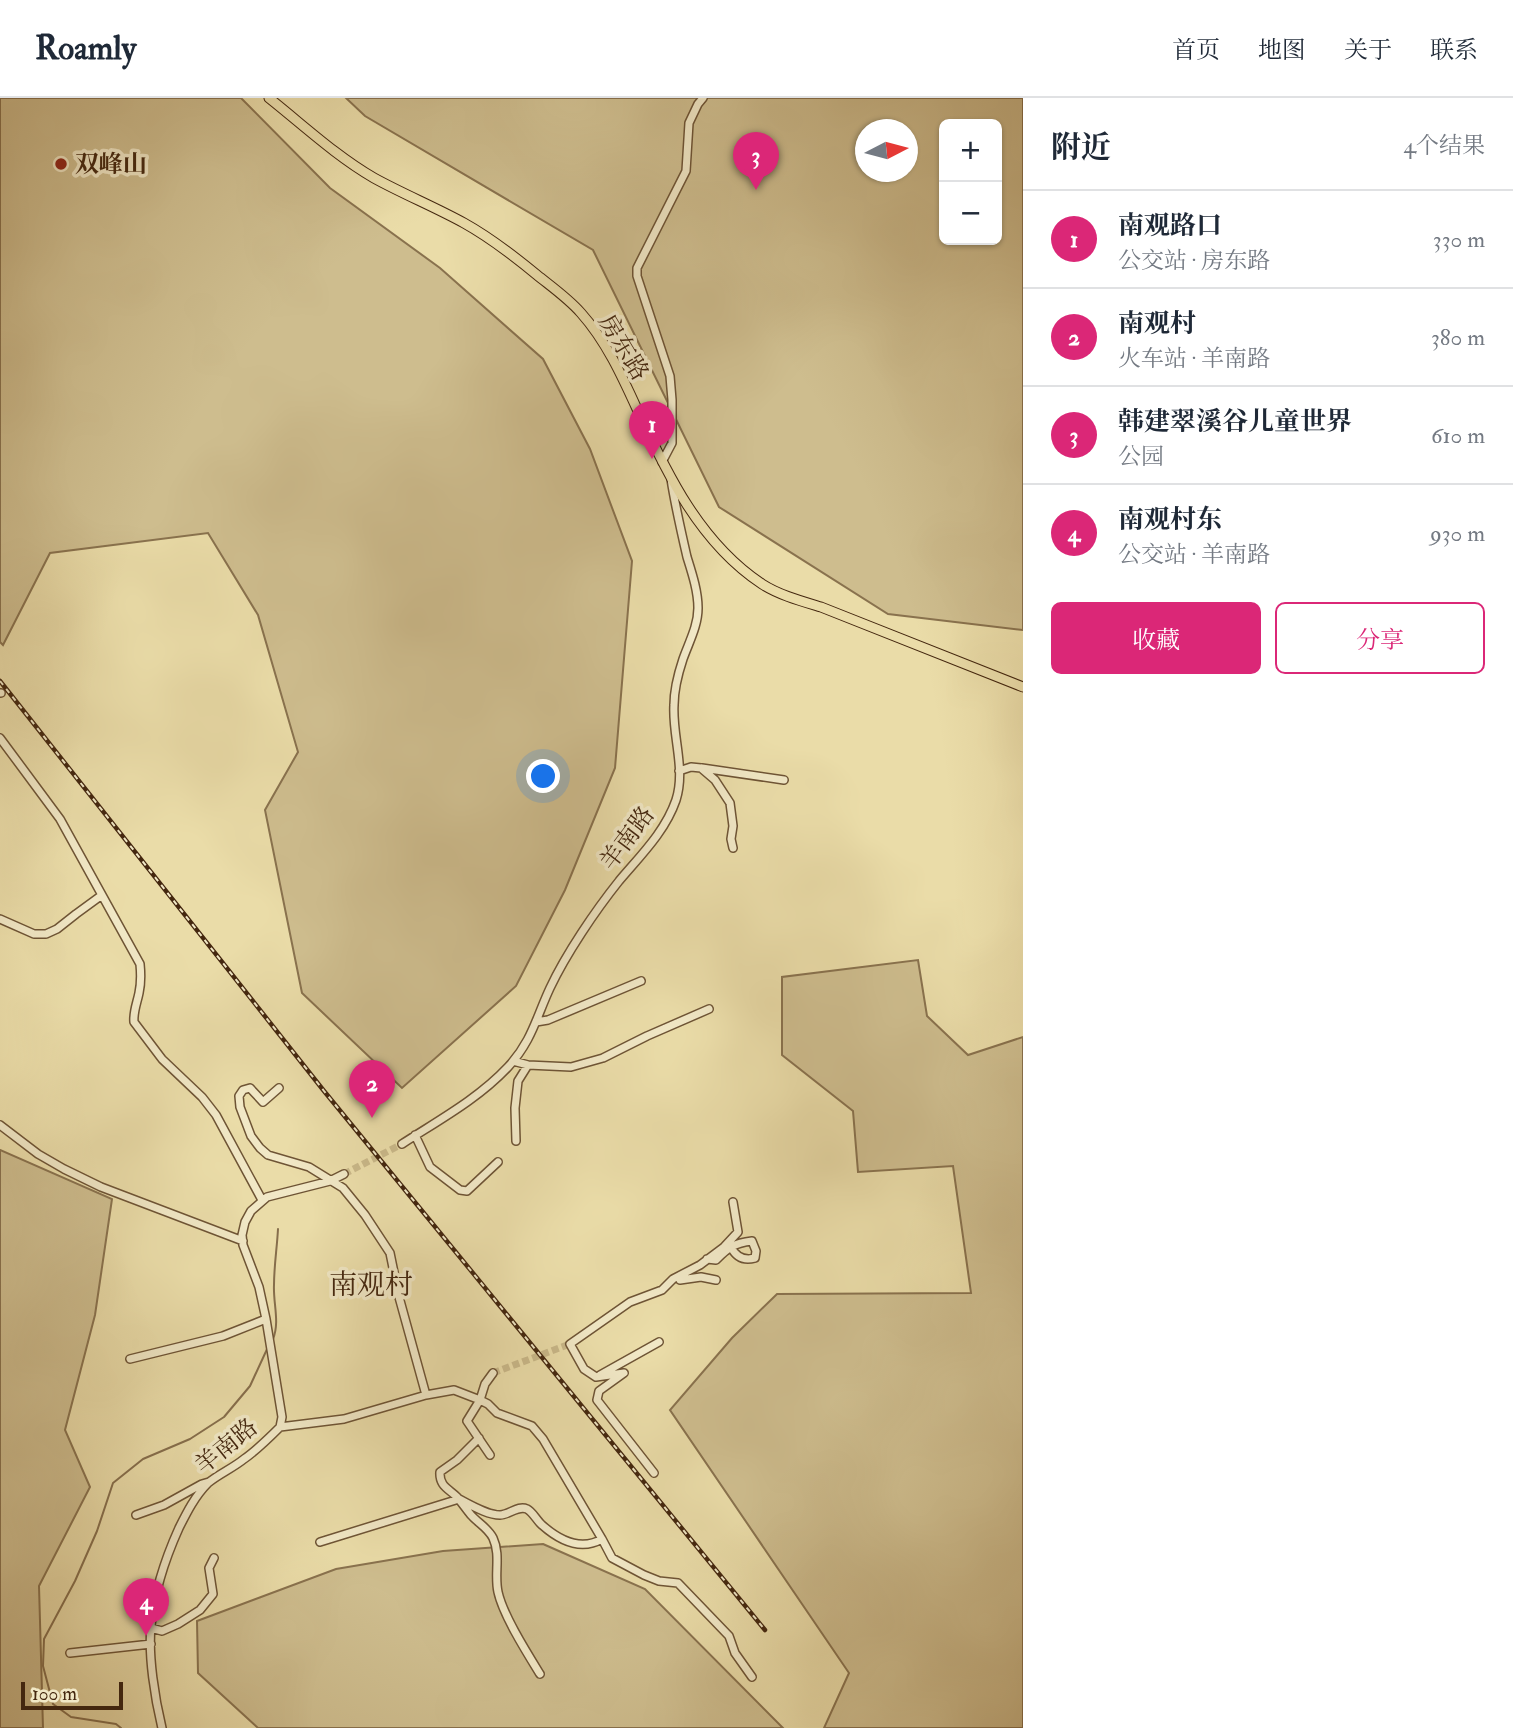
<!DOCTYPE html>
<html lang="zh">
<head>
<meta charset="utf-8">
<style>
	:root { --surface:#fff; --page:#f2f2f3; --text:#1f2937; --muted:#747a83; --line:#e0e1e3; --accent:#db2777 }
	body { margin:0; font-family:"IM FELL Double Pica","Noto Serif SC",serif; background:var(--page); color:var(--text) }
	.controls { position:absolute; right:21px; top:21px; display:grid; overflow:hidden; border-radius:10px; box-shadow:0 2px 5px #0004 }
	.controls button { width:63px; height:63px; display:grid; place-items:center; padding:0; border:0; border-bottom:2px solid var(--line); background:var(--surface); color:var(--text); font:35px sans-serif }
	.compass { position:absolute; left:855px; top:21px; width:63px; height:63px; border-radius:50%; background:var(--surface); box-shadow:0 2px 5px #0004; rotate:84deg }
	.scale { position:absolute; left:21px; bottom:18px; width:102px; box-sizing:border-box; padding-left:7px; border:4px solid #44270f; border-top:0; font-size:19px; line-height:24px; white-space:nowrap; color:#44270f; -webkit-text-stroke:5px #f1e8c6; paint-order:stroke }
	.you { position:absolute; left:544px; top:679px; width:24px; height:24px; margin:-18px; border:5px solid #fff; border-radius:50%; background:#1a73e8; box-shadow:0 0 0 10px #1a73e833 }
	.badge { display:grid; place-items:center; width:46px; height:46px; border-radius:50%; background:var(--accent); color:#fff; font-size:23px; font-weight:700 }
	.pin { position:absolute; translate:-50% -58px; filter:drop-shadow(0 2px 4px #0008) }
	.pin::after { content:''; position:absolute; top:37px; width:24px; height:21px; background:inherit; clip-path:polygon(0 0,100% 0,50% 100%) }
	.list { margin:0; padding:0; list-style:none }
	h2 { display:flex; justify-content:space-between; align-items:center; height:91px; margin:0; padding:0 28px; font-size:30px }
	h2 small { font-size:23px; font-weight:400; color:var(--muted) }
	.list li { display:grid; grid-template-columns:46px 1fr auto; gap:21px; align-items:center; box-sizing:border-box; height:98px; padding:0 28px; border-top:2px solid var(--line) }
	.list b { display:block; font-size:26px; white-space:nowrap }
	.list p { margin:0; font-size:23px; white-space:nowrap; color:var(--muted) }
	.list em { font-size:23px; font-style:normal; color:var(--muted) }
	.actions { display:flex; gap:14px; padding:21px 28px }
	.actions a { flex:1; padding:16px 0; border:2px solid var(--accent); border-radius:10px; text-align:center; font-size:24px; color:var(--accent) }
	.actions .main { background:var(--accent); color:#fff }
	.map { position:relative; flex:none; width:1023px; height:1630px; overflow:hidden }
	header { display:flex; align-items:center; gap:42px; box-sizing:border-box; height:98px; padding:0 35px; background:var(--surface); border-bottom:2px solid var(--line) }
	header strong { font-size:33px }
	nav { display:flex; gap:38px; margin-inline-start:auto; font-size:24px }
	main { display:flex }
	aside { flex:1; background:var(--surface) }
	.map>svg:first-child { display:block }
	.green { fill:#cebd8e; stroke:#89724e; stroke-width:2; fill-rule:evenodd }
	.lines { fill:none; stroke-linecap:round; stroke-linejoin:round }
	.stream { stroke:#866e4c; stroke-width:2 }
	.minor-tunnel { stroke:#c9b889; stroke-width:7; stroke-dasharray:7 3.5; stroke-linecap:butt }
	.minor-casing { stroke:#6e5435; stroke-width:10 }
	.major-casing { stroke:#44270f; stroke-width:11 }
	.minor { stroke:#f1e8c6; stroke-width:7 }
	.major { stroke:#eadca8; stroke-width:9 }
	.rail-casing { stroke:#44270f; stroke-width:4.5 }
	.rail { stroke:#f1e8c6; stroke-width:2; stroke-dasharray:5; stroke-linecap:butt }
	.poi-dot { fill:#8f2418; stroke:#f1e8c6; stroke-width:2.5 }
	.labels { text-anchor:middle; stroke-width:7; stroke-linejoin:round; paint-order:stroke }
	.poi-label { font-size:24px; font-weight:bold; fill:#44270f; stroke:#f1e8c6; text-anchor:start }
	.street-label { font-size:24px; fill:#44270f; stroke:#f1e8c6 }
	.quarter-label { font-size:28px; fill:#44270f; stroke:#f1e8c6 }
</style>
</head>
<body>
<header>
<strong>Roamly</strong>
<nav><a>首页</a><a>地图</a><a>关于</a><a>联系</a></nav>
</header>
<main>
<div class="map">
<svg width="1023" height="1630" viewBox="0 0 1023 1630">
	<rect width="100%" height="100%" fill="#eadca8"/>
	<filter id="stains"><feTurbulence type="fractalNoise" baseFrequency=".00286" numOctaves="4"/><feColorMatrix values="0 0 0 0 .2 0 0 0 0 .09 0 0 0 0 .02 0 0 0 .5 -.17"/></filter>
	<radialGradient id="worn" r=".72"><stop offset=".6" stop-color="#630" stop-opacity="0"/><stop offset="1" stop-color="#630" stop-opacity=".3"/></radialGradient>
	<path class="green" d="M0 0H241L330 90 440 170 543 261 590 351 632 463 615 670 565 792 516 888 402 990 302 895 265 712 298 654 258 517 208 435 50 455 3 547 0 544Z
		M346 0H1023V532L888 516 719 409 593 152 365 18ZM944 26H997V142H944ZM866 32H908V74H866Z
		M918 862 927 918 968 957 1023 939V1630H824L849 1575 670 1312 732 1240 777 1196 971 1195 953 1068 858 1074 853 1013 782 957V879Z
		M0 1052 112 1101 95 1217 65 1332 90 1389 39 1488 43 1630H0Z
		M543 1446 645 1491 783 1630H258L198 1575 197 1523 336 1471 443 1453Z"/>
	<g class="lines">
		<path class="stream" d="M273 1241C280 1224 273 1205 274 1187 274 1168 277 1150 278 1131
			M121 1630 116 1626 71 1619 53 1606 43 1568 44 1541 75 1483 97 1433 113 1385 143 1361 190 1341 224 1319 250 1288 268 1249"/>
		<path class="minor-tunnel" d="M344 1076 402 1046
			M493 1275 570 1246"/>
		<g class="minor-casing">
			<path id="minor" d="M662 364 672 345V302L670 278 637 178V170L686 73 689 25 698 6 703 0
				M0 595H1
				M0 640 60 721 140 866C141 876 141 886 139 895 137 905 133 914 134 924L162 961 202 999 216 1017 262 1102
				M702 670 784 682
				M679 673 691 669 701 670 715 682 730 705 733 728 731 741 733 750
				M0 821 34 836H46L57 831 76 816 102 797
				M536 924 548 922 641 883
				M513 963 528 967 571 969 603 960 647 938 709 911
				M279 990 263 1004 250 990 243 992 239 998 240 1009 251 1038 260 1050 268 1057 309 1069 343 1090 365 1117 390 1155 399 1199 426 1297 454 1292 480 1302 488 1306 497 1315 532 1328 543 1341 602 1441
				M0 1027 38 1056 64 1071 101 1089 243 1143
				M415 1037 430 1069 460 1092 467 1093 498 1064
				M516 1043 515 1010 518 983 528 967
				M402 1046C439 1022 478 1001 508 969 532 943 536 920 550 890 566 856 595 813 619 783 640 758 665 734 676 702 686 671 672 638 674 607 674 591 678 576 683 561 689 544 698 528 698 510 698 493 692 475 687 459 681 433 675 407 671 381
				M707 1161 716 1162C728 1150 734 1145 752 1143L756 1153 755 1160C744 1163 736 1159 731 1149
				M680 1182 701 1179 716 1182
				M130 1261 223 1238 266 1221
				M600 1277 659 1244
				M280 1329 344 1321 426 1297
				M479 1340 457 1362 440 1374C439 1388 449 1391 457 1399 462 1405 466 1411 471 1417 478 1425 488 1430 493 1440 501 1457 494 1476 498 1494 503 1517 527 1555 540 1576
				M490 1357 467 1323 480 1302 485 1286 493 1275
				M654 1375 597 1302 599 1293 624 1275 596 1279 584 1271 570 1246 630 1204 662 1192 673 1181 700 1167 724 1149 738 1134 733 1104
				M136 1417 164 1407 202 1386 209 1384
				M320 1444 459 1401C471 1407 487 1417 500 1417 509 1417 518 1407 527 1411 533 1414 537 1423 542 1427 560 1443 581 1453 602 1441L612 1460 644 1477 659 1483 678 1485 729 1538 735 1555 752 1579
				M151 1530 162 1533 178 1526 200 1512 213 1496 209 1470 214 1460
				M70 1555 151 1546
				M162 1630C155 1601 148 1558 151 1528 154 1495 165 1461 179 1430 187 1414 195 1398 208 1385 219 1376 233 1370 244 1361 257 1352 269 1340 280 1329L282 1319 266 1221 259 1189 243 1147 242 1137 245 1124 251 1113 267 1099 330 1083 344 1076"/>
		</g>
		<g class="major-casing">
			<path id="major" d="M269 0C303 27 336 58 374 80 403 96 435 109 464 125 491 140 514 158 537 177 552 189 569 201 581 215 606 243 622 278 637 311 667 376 700 445 762 486 779 497 801 503 821 509L1023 589"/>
		</g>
		<use href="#minor" class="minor"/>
		<use href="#major" class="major"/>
		<g class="rail-casing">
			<path id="rail" d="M0 583 324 993 765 1532"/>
		</g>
		<use href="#rail" class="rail"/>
	</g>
	<circle class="poi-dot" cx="61" cy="66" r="7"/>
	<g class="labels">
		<g class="poi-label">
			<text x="75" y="74">双峰山</text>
		</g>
		<g class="street-label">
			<text transform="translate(624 249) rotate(59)" y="8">房东路</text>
			<text transform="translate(627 740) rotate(-53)" y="8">羊南路</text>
			<text transform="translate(226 1348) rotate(-39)" y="8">羊南路</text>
		</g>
		<g class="quarter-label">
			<text x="371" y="1196">南观村</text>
		</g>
	</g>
	<rect width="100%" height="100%" filter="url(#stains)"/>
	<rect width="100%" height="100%" fill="url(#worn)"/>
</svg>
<div class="controls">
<button>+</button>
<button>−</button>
</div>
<svg class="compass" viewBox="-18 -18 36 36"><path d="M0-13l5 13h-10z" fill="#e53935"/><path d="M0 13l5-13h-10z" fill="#747a83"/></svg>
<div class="scale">100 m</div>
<div class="you"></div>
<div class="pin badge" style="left:652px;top:361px">1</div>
<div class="pin badge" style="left:372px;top:1020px">2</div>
<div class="pin badge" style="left:756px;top:92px">3</div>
<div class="pin badge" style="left:146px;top:1538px">4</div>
</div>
<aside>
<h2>附近<small>4个结果</small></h2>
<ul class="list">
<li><span class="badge">1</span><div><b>南观路口</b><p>公交站 · 房东路</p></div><em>330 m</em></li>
<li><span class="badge">2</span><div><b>南观村</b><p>火车站 · 羊南路</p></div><em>380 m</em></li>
<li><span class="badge">3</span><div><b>韩建翠溪谷儿童世界</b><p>公园</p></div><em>610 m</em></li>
<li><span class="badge">4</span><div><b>南观村东</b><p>公交站 · 羊南路</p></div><em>930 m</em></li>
</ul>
<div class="actions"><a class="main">收藏</a><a>分享</a></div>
</aside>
</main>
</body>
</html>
